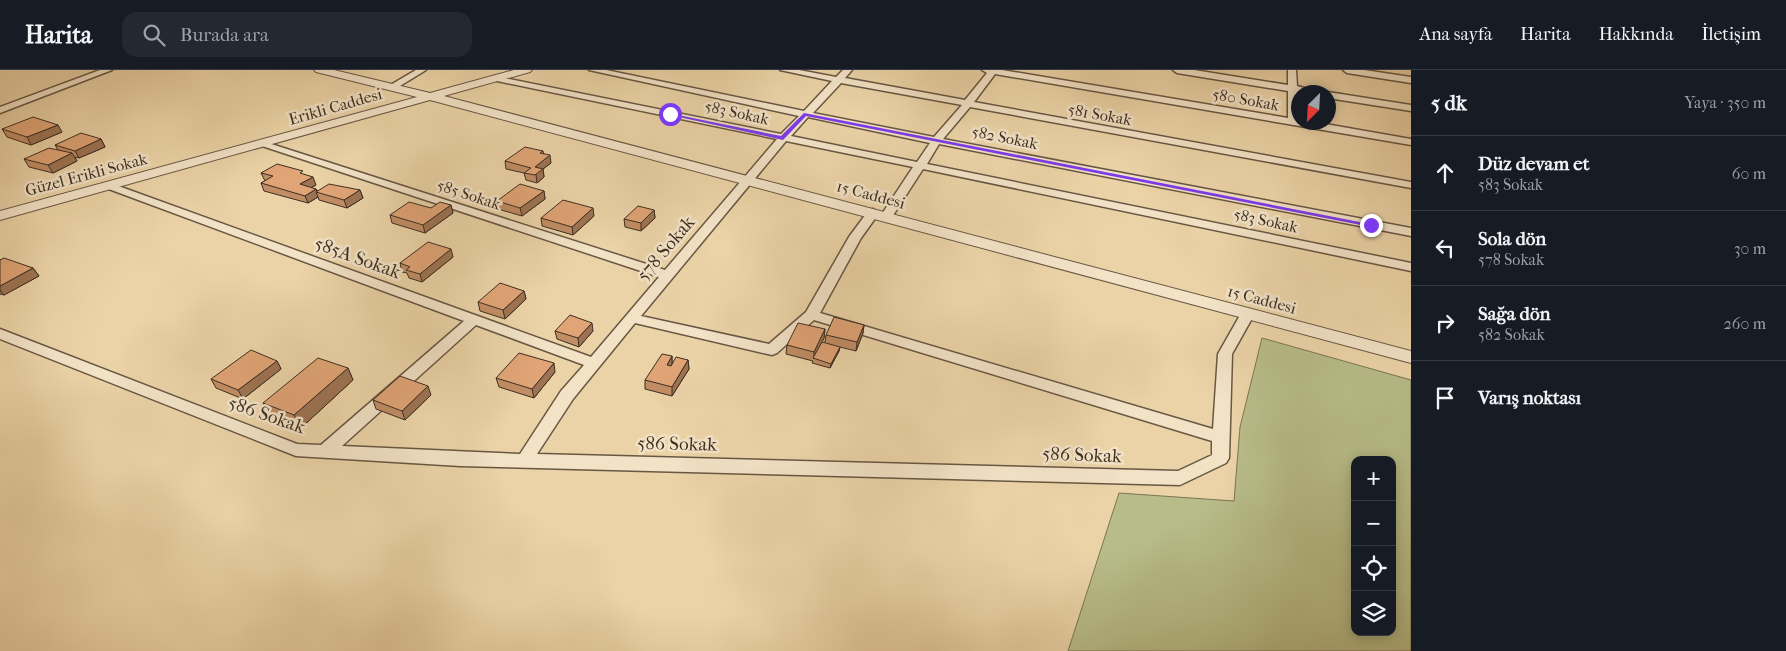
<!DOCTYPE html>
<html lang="tr">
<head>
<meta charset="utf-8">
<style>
	:root { --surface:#171b24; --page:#242831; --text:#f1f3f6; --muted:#9ea1a6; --line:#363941 }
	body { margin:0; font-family:"IM FELL French Canon",serif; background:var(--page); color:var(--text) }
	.controls { position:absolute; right:15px; bottom:15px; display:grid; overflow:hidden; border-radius:10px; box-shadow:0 2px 12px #0003 }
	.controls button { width:45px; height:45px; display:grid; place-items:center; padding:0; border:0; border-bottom:1px solid var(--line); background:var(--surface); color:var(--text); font:25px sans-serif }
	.compass { position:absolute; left:1291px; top:15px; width:45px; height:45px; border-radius:50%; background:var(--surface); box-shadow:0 2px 12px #0003; rotate:204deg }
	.stop { position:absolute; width:15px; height:15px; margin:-11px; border:4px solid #7c3aed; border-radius:50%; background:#fff }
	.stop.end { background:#7c3aed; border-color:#fff; box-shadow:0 1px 5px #0008 }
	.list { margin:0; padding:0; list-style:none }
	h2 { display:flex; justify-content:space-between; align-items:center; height:65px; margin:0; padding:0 20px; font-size:21px }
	h2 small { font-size:16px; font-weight:400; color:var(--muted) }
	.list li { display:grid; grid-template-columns:32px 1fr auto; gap:15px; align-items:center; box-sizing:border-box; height:75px; padding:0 20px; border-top:1px solid var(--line) }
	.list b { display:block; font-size:19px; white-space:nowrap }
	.list p { margin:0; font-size:16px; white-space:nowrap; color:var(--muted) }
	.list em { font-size:16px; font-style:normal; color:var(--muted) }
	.icon { flex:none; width:28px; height:28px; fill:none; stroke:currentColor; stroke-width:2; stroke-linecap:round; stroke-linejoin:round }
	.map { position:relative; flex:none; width:1411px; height:581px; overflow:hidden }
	header { display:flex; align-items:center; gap:30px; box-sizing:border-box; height:70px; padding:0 25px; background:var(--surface); border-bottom:1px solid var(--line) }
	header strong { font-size:24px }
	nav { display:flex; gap:28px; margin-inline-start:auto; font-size:18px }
	.search { width:350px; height:45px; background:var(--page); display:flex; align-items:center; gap:12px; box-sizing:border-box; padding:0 18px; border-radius:15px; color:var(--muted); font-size:19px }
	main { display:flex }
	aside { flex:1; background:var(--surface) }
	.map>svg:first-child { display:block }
	.green { fill:#b7bc88; stroke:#7a7555; fill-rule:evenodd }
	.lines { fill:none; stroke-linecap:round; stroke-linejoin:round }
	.minor-casing { stroke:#685743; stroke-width:3 }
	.tertiary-casing { stroke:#685743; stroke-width:2 }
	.minor { fill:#f2e2c6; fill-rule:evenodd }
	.tertiary { fill:#f2e2c6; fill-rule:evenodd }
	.wall { fill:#c18d65; stroke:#3d2e22 }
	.shaded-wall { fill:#9d7353; stroke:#3d2e22 }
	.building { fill:#e0a476; stroke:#3d2e22 }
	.route { fill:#7c3aed }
	.labels { text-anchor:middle; stroke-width:5; stroke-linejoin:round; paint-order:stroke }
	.far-street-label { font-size:16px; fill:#3d2e22; stroke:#f2e2c6 }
	.street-label { font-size:19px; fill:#3d2e22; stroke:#f2e2c6 }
</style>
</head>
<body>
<header>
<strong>Harita</strong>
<div class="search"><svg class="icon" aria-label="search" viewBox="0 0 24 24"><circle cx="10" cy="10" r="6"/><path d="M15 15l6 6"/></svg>Burada ara</div>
<nav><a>Ana sayfa</a><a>Harita</a><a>Hakkında</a><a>İletişim</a></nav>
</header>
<main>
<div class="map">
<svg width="1411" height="581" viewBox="0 0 1411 581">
	<rect width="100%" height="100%" fill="#ebd3a7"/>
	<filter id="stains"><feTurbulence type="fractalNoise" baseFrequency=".004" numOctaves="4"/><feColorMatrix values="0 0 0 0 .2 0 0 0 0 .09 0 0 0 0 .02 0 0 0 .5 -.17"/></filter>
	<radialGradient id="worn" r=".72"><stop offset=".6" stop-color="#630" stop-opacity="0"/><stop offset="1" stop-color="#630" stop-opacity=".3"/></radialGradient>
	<path class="green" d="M1262 268 1411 310V581H1068L1119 423 1234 431 1240 357ZM1355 390H1392V562H1355Z"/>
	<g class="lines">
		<g class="minor-casing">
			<path id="minor" d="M100 0H112L0 43V37Z
				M416 0H426L395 19 387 17Z
				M589 0H606L804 41 832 11 780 0H799L836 7 843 0H852L845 8 965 30 987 3 982 0H1002L1288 48V21L1177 3 1173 0H1194L1288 15V0H1296L1297 16 1319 22H1297L1298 52H1314L1411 69V75L995 4 974 32 1411 112V118L970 37 943 69 1411 158V166L939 74 927 94 1411 193V201L923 99 890 150 886 151 880 147 913 97 786 71 641 246 769 274 806 242 849 167 869 140 873 139 879 143 861 168 820 243 1213 359 1218 284 1243 240H1253L1255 243 1232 284 1229 388 1226 393 1180 415 460 396 296 386 0 269V259L297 374 321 375 464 251 106 118 104 116 110 113 591 287 659 207 256 74 257 72H265L665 200 777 69 497 11 494 10V6L781 64 799 46ZM841 13 962 35 934 67 813 43ZM808 47 930 73 917 92 791 66ZM814 250 1212 371V385L1178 401 537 384 573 329 635 253 772 285 777 283ZM476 255 584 295 561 321 520 384 342 376Z
				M1343 0H1364L1411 7V13L1347 3Z
				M1327 22H1328L1411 35V41L1328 28Z"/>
		</g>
		<g class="tertiary-casing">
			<path id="tertiary" d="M314 0H334L430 23 514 0H532L530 2 444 26 1411 281V293L430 30 0 150V141L417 27 316 2Z"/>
		</g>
		<use href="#minor" class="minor"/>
		<use href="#tertiary" class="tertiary"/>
	</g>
	<path class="wall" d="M2 59 62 62 31 75 7 67Z
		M101 69 105 77 79 88 75 87 77 91 53 103 29 97 24 89 58 80 55 75Z
		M543 81 544 84 551 93 543 99 544 107 537 113 526 110 524 103 506 99 505 91Z
		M261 103 305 105 316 115 311 118 316 119 317 121 360 120 363 128 347 138 319 130 318 127 308 133 264 121 261 113 265 111Z
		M544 121 545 129 522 146 498 139 497 131Z
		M451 135 453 143 425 163 392 153 390 145Z
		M654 140 655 148 641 161 625 157 624 149Z
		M594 146 573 165 542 156 541 148Z
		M453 187 422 212 409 208 407 203 402 202 400 193Z
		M0 190 33 198 39 206 4 225 0 224Z
		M524 221 526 229 505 249 480 241 478 232Z
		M864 255 863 263 856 281 840 277 839 281 830 298 812 293 813 291 786 284 787 275 825 259 824 268 821 274 825 272 826 265Z
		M555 261H593L579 277 557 269Z
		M672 286V293L688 290 689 299 672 326 645 319V310Z
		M277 291 281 299 243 329 216 318 211 309Z
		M348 298 353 310 301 358 270 346 263 333Z
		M555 302 534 328 499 317 496 308Z
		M431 325 405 350 376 339 373 330Z"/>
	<path class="shaded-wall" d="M58 55 62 62 31 75 27 67Z
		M101 69 105 77 79 88 75 81Z
		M72 83 77 91 53 103 48 95Z
		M550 85 551 93 543 99 544 107 537 113 535 97Z
		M313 107 316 115 303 122 300 114Z
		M316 119 317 122H316L318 127 308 133 305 126Z
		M360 120 363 128 347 138 344 130Z
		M544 121 545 129 522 146 520 138Z
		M451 135 453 143 425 163 423 155Z
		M593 138 594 146 573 165 572 157Z
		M654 140 655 148 641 161V153Z
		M451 179 453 187 422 212 420 204Z
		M33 198 39 206 4 225 0 220V216Z
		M524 221 526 229 505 249 503 240Z
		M592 253 593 261 579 277 578 268Z
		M864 255 863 263 856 281 857 272Z
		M825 259 824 268 814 289V282Z
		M840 277 839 281 830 298 831 294Z
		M672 286V295L667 303V295Z
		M688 290 689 299 672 326V317Z
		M277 291 281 299 243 329 238 320Z
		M554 293 555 302 534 328 532 319Z
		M348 298 353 310 301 358 294 345Z
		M428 316 431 325 405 350 402 341Z"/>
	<path class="building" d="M33 47 58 55 27 67 2 59Z
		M81 63 101 69 75 81 55 75Z
		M525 77 543 81 540 83 550 85 535 97 543 99 535 105 524 103 531 98 505 91Z
		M49 78 72 83 48 95 24 89Z
		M277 94 303 101 300 103 313 107 300 114 316 119 305 126 261 113 273 106 261 103Z
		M329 114 360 120 344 130 316 122Z
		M520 114 544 121 520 138 497 131Z
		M563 130 593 138 572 157 541 148Z
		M409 132 431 138 440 132 451 135 423 155 390 145Z
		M638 136 654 140 641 153 624 149Z
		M428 172 451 179 420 204 406 200 410 197 400 193Z
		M4 188 33 198 0 216V190Z
		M500 213 524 221 503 240 478 232Z
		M570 245 592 253 578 268 555 261Z
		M834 247 864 255 857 272 826 265Z
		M798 253 825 259 814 282 787 275Z
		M822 272 840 277 831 294 813 288Z
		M251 280 277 291 238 320 211 309Z
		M519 283 554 293 532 319 496 308Z
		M662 284 672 286 667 295 671 296 676 287 688 290 672 317 645 310Z
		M318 288 348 298 294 345 263 333Z
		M400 306 428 316 402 341 373 330Z"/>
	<path class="route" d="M668 43 781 66 804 43 1375 155 1371 157 806 46 783 70 670 45Z"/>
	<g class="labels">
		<g class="far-street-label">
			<text transform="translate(1246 29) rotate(10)" y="6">580 Sokak</text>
			<text transform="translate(335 36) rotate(-16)" y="6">Erikli Caddesi</text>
			<text transform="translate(737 42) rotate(12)" y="6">583 Sokak</text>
			<text transform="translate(1100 44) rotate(10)" y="6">581 Sokak</text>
			<text transform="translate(1005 67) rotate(11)" y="6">582 Sokak</text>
			<text transform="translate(86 104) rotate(-15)" y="6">Güzel Erikli Sokak</text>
			<text transform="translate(469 124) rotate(18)" y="6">585 Sokak</text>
			<text transform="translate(871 124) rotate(15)" y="6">15 Caddesi</text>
			<text transform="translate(1266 150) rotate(12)" y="6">583 Sokak</text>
			<text transform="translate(1262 229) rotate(15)" y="6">15 Caddesi</text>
		</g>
		<g class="street-label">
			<text transform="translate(665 178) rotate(-50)" y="7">578 Sokak</text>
			<text transform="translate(358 187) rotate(20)" y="7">585A Sokak</text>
			<text transform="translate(267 344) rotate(19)" y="7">586 Sokak</text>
			<text transform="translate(677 373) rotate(1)" y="7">586 Sokak</text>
			<text transform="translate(1082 384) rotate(2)" y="7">586 Sokak</text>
		</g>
	</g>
	<rect width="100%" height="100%" filter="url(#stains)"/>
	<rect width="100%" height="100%" fill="url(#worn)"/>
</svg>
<div class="controls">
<button>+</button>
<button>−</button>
<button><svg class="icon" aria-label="locate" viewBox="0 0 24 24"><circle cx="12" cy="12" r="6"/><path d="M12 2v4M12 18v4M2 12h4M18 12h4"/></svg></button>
<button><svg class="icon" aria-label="layers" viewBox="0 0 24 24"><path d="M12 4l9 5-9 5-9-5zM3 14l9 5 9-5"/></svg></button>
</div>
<svg class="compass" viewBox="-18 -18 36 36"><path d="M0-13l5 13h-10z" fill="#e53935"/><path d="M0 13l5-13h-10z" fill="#9ea1a6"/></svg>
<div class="stop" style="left:670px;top:44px"></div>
<div class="stop end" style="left:1371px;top:155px"></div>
</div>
<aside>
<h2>5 dk<small>Yaya · 350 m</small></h2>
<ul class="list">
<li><svg class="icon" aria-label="ahead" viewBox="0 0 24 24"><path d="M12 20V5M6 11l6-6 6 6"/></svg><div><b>Düz devam et</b><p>583 Sokak</p></div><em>60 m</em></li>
<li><svg class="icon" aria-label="left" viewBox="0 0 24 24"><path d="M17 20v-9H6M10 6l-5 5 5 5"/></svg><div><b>Sola dön</b><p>578 Sokak</p></div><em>30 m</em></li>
<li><svg class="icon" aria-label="right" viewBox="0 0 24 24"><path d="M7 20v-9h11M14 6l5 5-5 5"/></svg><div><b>Sağa dön</b><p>582 Sokak</p></div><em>260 m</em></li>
<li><svg class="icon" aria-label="arrive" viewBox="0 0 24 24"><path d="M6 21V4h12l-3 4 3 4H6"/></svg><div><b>Varış noktası</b></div></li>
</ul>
</aside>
</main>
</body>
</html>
